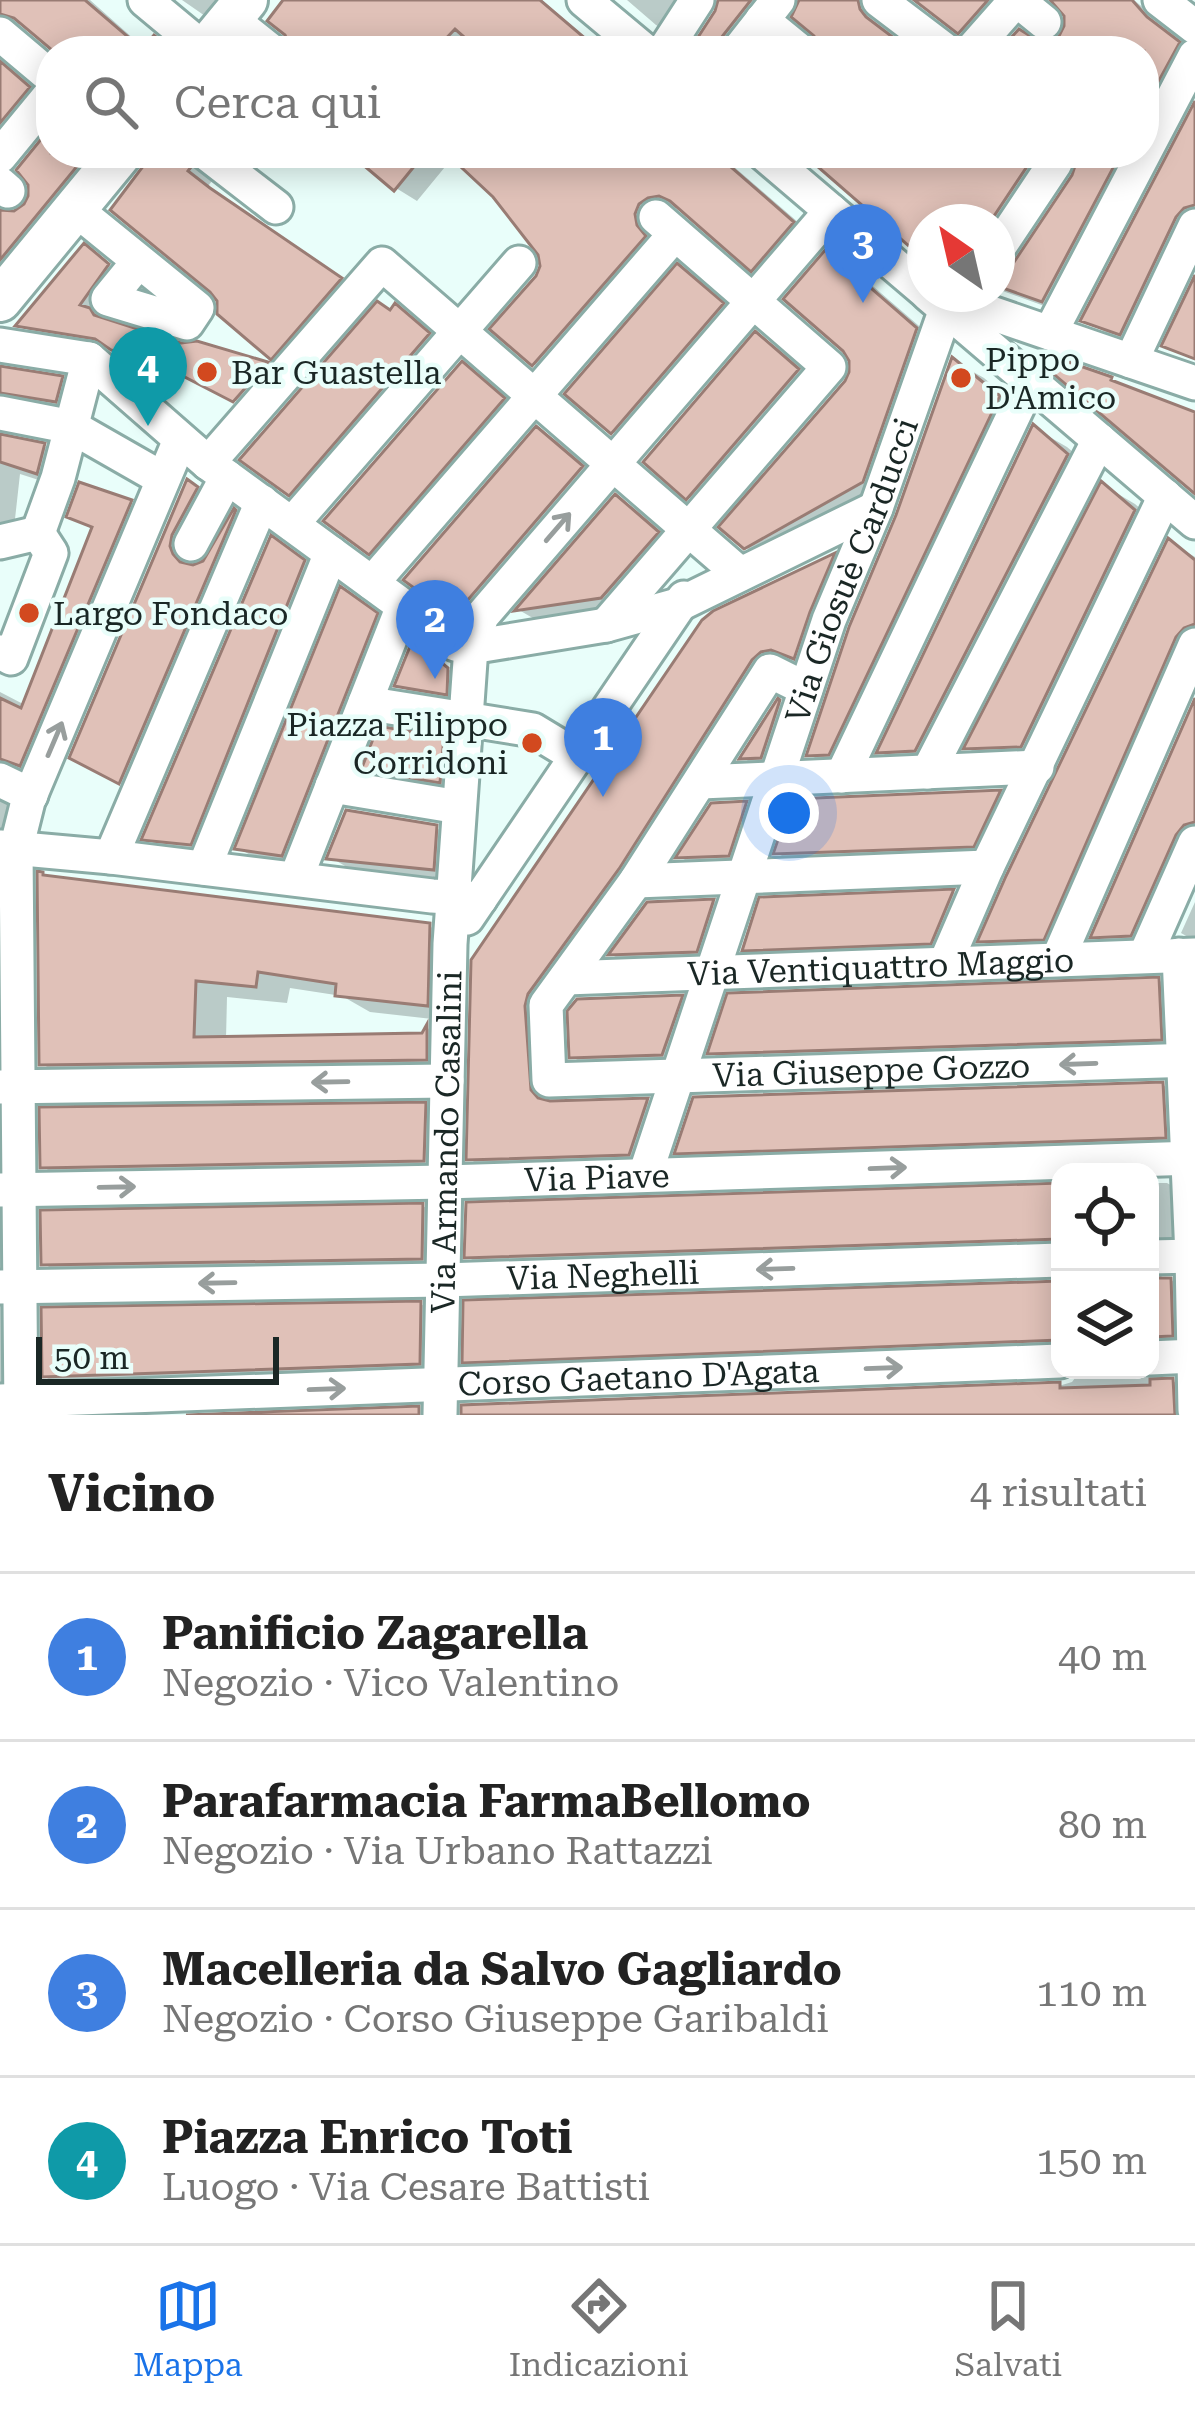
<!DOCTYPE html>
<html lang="it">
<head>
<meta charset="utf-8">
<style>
	:root { --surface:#fff; --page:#f6f6f6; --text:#222; --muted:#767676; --line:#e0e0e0; --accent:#1a73e8 }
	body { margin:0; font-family:"Roboto Serif",serif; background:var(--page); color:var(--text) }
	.controls { position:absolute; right:36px; bottom:36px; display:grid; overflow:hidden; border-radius:24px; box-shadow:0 6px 30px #0003 }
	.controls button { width:108px; height:108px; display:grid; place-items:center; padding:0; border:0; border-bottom:3px solid var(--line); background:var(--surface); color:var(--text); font:60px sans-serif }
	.compass { position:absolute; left:907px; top:204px; width:108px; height:108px; border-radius:50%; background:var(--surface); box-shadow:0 6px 30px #0003; rotate:326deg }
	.scale { position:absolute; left:36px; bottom:30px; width:243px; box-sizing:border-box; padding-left:12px; border:6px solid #1a2725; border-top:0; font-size:33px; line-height:42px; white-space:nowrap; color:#1a2725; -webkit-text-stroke:9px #e9fefa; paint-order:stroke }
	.you { position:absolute; left:789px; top:813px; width:42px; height:42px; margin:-30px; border:9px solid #fff; border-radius:50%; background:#1a73e8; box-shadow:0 0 0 18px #1a73e833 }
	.badge { display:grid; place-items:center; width:78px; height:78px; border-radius:50%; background:var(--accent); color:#fff; font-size:39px; font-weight:700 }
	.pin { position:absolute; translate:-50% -99px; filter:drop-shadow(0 3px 6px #0008) }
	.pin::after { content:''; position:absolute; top:63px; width:42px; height:36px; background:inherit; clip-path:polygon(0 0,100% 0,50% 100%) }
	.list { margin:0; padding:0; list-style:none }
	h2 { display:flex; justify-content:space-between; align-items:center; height:156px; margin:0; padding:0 48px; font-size:51px }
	h2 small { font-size:39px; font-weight:400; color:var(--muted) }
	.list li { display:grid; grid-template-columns:78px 1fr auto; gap:36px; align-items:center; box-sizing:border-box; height:168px; padding:0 48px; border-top:3px solid var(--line) }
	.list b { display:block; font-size:45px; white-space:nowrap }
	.list p { margin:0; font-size:39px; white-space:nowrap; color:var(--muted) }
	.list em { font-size:39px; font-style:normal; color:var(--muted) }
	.icon { flex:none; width:66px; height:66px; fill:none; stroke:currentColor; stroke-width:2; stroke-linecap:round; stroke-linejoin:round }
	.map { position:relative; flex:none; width:1195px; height:1415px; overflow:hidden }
	.search { position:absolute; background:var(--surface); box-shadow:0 6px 30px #0003; left:36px; right:36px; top:36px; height:132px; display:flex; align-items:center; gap:30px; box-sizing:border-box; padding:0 42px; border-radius:48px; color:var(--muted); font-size:45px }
	.sheet { height:828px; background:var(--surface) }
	nav { display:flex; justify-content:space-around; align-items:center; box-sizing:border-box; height:168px; border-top:3px solid var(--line); background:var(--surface); font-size:33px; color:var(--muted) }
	nav a { display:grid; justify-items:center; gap:6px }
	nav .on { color:var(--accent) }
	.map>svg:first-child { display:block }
	.shadow { fill:#0003; fill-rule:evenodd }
	.building { fill:#e0c1b8; stroke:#997c74; stroke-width:3 }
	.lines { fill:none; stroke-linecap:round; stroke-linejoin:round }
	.minor-casing { stroke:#8aaca6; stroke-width:39 }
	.major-casing { stroke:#8aaca6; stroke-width:48 }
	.minor { stroke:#fff; stroke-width:33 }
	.major { stroke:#fff; stroke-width:42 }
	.oneway { stroke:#989e9d }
	.poi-dot { fill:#d2491f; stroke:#e9fefa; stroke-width:4.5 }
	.labels { text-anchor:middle; stroke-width:9; stroke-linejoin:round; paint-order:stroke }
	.poi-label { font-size:33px; fill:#1a2725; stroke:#e9fefa; text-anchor:start }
	.street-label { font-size:33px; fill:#1a2725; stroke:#e9fefa }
</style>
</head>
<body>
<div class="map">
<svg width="1195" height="1415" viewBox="0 0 1195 1415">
	<rect width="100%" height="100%" fill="#e9fefa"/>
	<path class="shadow" d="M0 0H90L145 49 154 38 176 51H57L23 24 14 25 0 41Z
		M182 0H245L221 27Z
		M288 0H542L601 51H484L475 43 467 51H294Z
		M627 0H714L685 41 656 25Z
		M720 0H795L755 51H692Z
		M802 0H895L886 16 888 28 914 51H823Z
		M919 0H1032L988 48 960 31Z
		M1055 0H1134L1195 51 1072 316 997 289V222H925V256L806 153H1144V51H1003L1043 46 1062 38 1067 15ZM1077 158 1076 175 1009 271 1005 272 1008 255 1067 166Z
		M0 54 6 64 49 100 0 164Z
		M1195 108V202L1180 200 1195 209V253L1149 349 1112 336 1084 320Z
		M51 132V153H120L0 297V201L1 206 8 214 27 206Z
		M161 153H211L206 165 212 181 208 186 362 292 294 370 272 357 220 300Z
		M353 153H718L814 236 774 282 753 269 682 207 671 209 658 240 556 376 534 364 494 329 538 277 543 266 541 254 495 195 454 156 417 201 396 188Z
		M85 247 124 276 96 315 107 322 181 346 197 344 267 365 282 374 252 409 191 378 131 358 111 346 35 334 20 325Z
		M826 253 852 268 941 345 888 496 772 562 745 547 853 370Z
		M678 267 703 282 747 320 638 447 613 432Z
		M396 307 429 326 462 354 324 513 290 493Z
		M756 335 781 349 823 385 714 512 688 497Z
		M954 361 984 378 1029 416 840 773 810 755Z
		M462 365 496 384 536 419 404 572 370 552Z
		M0 369 62 379 94 398 12 427V438L44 446 77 465 70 490 20 474 12 546 0 543Z
		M1034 428 1067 447 1100 475 949 769 913 771 880 752Z
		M537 429 563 444 607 483 484 631 407 579Z
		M188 483 230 508 215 535 220 538 235 512 268 531 153 801 72 757Z
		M1103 485 1135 504 1167 531 1055 764 1000 767 967 748Z
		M616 497 641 512 683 548 628 611 543 624 519 610Z
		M131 502 163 521 35 776 12 1415H0V692L25 705 94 530 70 516Z
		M272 539 305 558 337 582 225 862 178 857 145 838Z
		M1170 542 1195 557V685L1076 957 1013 959 981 941Z
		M833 556 865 574 828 676 807 668 786 678 652 888 561 1013 558 1026 563 1104 648 1101 681 1120 663 1173 503 1178 469 1159 474 961Z
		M342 590 374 609 410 635 316 873 271 867 238 848Z
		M414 643 444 663 442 665 464 680 463 702 414 694 398 685Z
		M779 702 796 712 778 766 758 767 743 758Z
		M1195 705V883L1126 955 1094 937Z
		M443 740 468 755 465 795 390 783 365 768Z
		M1000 793 1025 807 999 860 802 868 777 853 794 802Z
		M746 804 762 813 745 864 695 866 680 857 713 806Z
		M436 828 462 842 459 883 355 872 330 857Z
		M49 878 429 926 461 944 459 1022 370 1012 342 996 290 988 287 1003 227 997 226 1039 424 1036 429 1028 458 1045V1077L74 1082 42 1064Z
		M954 892 978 907 957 957 770 964 745 949 761 900Z
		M714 902 739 916 722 965 636 968 612 955 649 905Z
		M1195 902V941L1181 933Z
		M1158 980 1192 1000 1194 1058 744 1072 711 1053Z
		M682 998 707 1012 688 1069 598 1071 572 1057Z
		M1163 1085 1195 1104V1156L711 1171 678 1152Z
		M425 1105 458 1125 457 1179 76 1186 43 1167Z
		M1150 1183H1167L1195 1199 1163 1267 1161 1280H1171L1195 1295V1355L1163 1368 1161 1381H1173L1195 1394V1415H462L464 1408 1062 1385 1072 1382 1081 1370H1150Z
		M1060 1186V1257L500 1275 467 1257Z
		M423 1206 456 1226 455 1277 77 1283 44 1264Z
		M1060 1284V1358L498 1380 465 1361Z
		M421 1304 454 1324 453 1382 78 1396 45 1377Z"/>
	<path class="building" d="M0 0H85L142 49 154 35 173 51H53L14 18 0 14Z
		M283 0H540L600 51H480L455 29 434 51H292L285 35 267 21Z
		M718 0H751L721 38 717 51H689L715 11Z
		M799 0H858L860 9 866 17 911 51H821L814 36 791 17Z
		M914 0H988L958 34Z
		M1050 0H1132L1147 17 1180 42 1144 108V51H999L1019 29 1040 42H1050L1059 36 1064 26V16Z
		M0 61 30 87 0 123Z
		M1195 101V205L1184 208 1176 217 1120 335 1080 321Z
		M51 127V153H88L0 260V210L14 211 24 204 28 196V185L16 170Z
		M153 153H185L191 167 188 171 210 188 342 278 271 360 217 314V301L210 292 110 210Z
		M349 153H425L394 191Z
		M446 153H715L794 222 751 272 670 201 659 196 648 198 639 204 635 214 637 225 646 236 532 366 489 329 536 276 540 266 538 255 493 197Z
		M802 153H1036L990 222H925V260Z
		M1073 153H1121L1042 302 997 286V271L1007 268 1014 262 1072 175 1076 163Z
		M84 243 109 264 80 305 90 308 94 315 181 343 197 341 268 362 233 402 171 370 111 350 95 339 15 326Z
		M826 249 917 328 863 482 744 549 718 527 845 381 849 372V361L843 351 783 299Z
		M677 263 724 303 611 434 564 394Z
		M1195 275V359L1161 346Z
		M377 301 390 310 395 303 430 333 289 496 239 460Z
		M755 331 799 369 686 500 643 462Z
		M952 357 1000 396 829 755 806 756 849 627 896 515Z
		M1057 358 1112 377 1111 380 1195 412V494L1051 372Z
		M462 361 505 398 369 555 323 521Z
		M0 366 63 376 56 402 0 393Z
		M1033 424 1068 454 915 751 876 753Z
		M536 426 583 466 466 602 457 619 403 580Z
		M0 434 45 443 37 474 0 462Z
		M187 479 198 487 172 535 170 546 173 554 180 562 193 565 203 561 234 508 236 510 119 784 69 758Z
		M1101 481 1135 510 1021 747 963 749Z
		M79 482 132 500 20 766 0 759V698L21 708 92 527 66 517Z
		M615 494 659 532 601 598 514 611Z
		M271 535 305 560 191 845 141 840Z
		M1168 538 1195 560V624L1184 628 1176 637 1044 940 977 942 1006 876Z
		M835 553 810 612 794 659 771 650 761 652 752 660 619 869 528 994 525 1006 531 1090 538 1098 550 1101 648 1098 629 1155 466 1160 471 960 702 620 713 611Z
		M340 586 378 613 282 856 234 849Z
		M413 639 448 668 447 695 394 686Z
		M778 698 780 700 761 758 739 759Z
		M1195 698V822L1184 825 1176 835 1131 936 1090 938Z
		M378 726 444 737 440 783 361 770Z
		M1001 790 974 847 773 854 792 799Z
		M747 801 729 856 675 858 711 803Z
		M346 810 437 825 434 870 326 859Z
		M37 871 43 872V875L430 923 428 1006 335 996 336 984 258 972 256 987 196 981 194 1037 422 1033 427 1024V1060L39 1065Z
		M954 889 931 944 742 951 759 897Z
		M714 899 697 952 608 955 647 902Z
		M1159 977 1162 1040 707 1054 727 993Z
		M683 995 662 1055 569 1058 567 1011 577 999Z
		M1163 1082 1166 1138 674 1154 693 1097Z
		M426 1102 424 1161 40 1168 39 1107Z
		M1060 1183V1239L464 1258 466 1202Z
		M423 1203 422 1259 41 1265 40 1210Z
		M1150 1278H1171L1173 1336 1150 1337Z
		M1060 1281V1340L462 1363 463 1300Z
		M421 1301 420 1364 42 1377 41 1307Z
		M1173 1378 1175 1415H461V1405L1060 1382V1388L1150 1385V1379Z
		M419 1406V1415H186Z"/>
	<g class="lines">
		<g class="minor-casing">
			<g id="minor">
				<path d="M145 0 205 50"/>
				<path d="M584 0 645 51"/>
				<path d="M879 0 946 51"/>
				<path d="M1017 0 1044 22"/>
				<path d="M1160 0 1195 27"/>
				<path d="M231 19 271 51"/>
				<path d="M762 20 800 51"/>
				<path d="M0 34 51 77"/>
				<path d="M664 51 697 0"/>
				<path d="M738 51 778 0"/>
				<path d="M971 51 1016 0"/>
				<path d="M206 153 276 207"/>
				<path d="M763 153 925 291"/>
				<path d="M0 156 51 94"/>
				<path d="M0 184 8 191"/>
				<path d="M75 209 197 308 187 323 108 299 139 261"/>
				<path d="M997 250 1055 163"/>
				<path d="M928 294 1195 522"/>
				<path d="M946 309 962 303 1195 383"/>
				<path d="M1050 333 1195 56"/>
				<path d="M0 345 89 359 208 463 455 644 471 647 606 625 678 605 876 508"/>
				<path d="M1131 361 1195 226"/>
				<path d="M0 413 72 427 163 479"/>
				<path d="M208 463 382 264 740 574"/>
				<path d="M292 524 519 263"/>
				<path d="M38 533 58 478 89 359"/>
				<path d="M0 542 38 533"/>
				<path d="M191 544 227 477"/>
				<path d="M372 583 675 234"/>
				<path d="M606 625 829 367 656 217"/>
				<path d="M0 652 11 658 51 553 38 533"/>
				<path id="s1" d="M806 689 770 671 636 881 546 1005 549 1080 1195 1060"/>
				<path d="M365 703 533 730 576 756"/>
				<path d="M928 772 1099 440"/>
				<path d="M842 776 1030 381"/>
				<path d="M0 780 31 795"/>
				<path d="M701 782 1037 767"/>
				<path d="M332 786 459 807"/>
				<path d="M0 847 111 857 432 896 480 899"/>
				<path d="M111 857 262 502"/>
				<path d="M204 868 331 553"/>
				<path d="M296 878 403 606"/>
				<path d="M636 881 987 867"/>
				<path d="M467 918 684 598"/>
				<path d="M1179 955 1192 1256 1195 1410"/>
				<path d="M1145 956 1195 843"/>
				<path d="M1058 959 1195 645"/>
				<path d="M945 964 987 867 1165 496"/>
				<path id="s2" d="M566 978 1195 955"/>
				<path d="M0 1087 447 1081"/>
				<path id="s3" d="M645 1175 829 620 876 508 946 309"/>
				<path id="s4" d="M0 1190 445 1182 1195 1158"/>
				<path d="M1150 1257 1195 1256"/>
				<path id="s5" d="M0 1287 443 1280 1060 1260"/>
				<path d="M1150 1358 1195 1356"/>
				<path id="s6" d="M0 1401 1060 1361"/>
				<path d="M21 1415 16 849 28 801 180 440"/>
				<path id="s7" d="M440 1415 450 944 471 647 482 616 831 211"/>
			</g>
		</g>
		<g class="major-casing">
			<path id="major" d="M204 51 246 0
				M0 300 121 153"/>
		</g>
		<use href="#minor" class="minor"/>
		<use href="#major" class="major"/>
	</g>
	<defs><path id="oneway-shaft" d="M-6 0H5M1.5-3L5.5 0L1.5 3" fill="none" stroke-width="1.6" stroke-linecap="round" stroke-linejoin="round" transform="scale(3)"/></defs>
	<g class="oneway">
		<use href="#oneway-shaft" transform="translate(558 527) rotate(-49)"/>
		<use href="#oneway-shaft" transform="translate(55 739) rotate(-67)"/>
		<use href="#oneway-shaft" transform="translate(1078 1064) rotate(178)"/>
		<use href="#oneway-shaft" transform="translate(330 1082) rotate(179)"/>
		<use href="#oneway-shaft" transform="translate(888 1168) rotate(-2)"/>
		<use href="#oneway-shaft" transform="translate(117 1187) rotate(-1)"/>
		<use href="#oneway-shaft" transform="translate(775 1269) rotate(178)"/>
		<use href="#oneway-shaft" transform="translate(217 1283) rotate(179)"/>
		<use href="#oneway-shaft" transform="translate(884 1368) rotate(-2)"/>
		<use href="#oneway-shaft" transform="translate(327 1389) rotate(-2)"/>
	</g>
	<g class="poi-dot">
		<circle cx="207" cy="372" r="12"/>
		<circle cx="961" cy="378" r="12"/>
		<circle cx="29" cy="613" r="12"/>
		<circle cx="532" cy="743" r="12"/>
	</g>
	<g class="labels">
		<g class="poi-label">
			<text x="985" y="371">Pippo<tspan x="985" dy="38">D'Amico</tspan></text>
			<text x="231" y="384">Bar Guastella</text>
			<text x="53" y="625">Largo Fondaco</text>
			<text x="508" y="736" text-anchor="end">Piazza Filippo<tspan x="508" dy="38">Corridoni</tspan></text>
		</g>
		<g class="street-label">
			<text dy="12" stroke="none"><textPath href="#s3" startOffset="639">Via Giosuè Carducci</textPath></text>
			<text dy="12" stroke="none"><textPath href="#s2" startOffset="315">Via Ventiquattro Maggio</textPath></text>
			<text dy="12" stroke="none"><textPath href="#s1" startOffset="840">Via Giuseppe Gozzo</textPath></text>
			<text dy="12" stroke="none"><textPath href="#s7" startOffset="273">Via Armando Casalini</textPath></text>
			<text dy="12" stroke="none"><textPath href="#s4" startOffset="597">Via Piave</textPath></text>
			<text dy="12" stroke="none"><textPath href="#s5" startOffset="603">Via Neghelli</textPath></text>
			<text dy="12" stroke="none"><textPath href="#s6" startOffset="639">Corso Gaetano D'Agata</textPath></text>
		</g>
	</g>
</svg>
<div class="controls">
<button><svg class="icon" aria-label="locate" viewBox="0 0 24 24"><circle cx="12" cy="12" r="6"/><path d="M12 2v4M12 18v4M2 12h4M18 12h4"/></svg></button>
<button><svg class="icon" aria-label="layers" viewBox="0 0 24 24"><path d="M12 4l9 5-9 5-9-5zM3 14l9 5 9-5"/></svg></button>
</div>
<svg class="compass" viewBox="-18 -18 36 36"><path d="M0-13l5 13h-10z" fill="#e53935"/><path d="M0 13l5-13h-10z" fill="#767676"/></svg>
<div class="scale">50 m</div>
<div class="you"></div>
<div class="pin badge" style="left:603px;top:797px;background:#3f7fe0">1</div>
<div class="pin badge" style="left:435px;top:679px;background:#3f7fe0">2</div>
<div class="pin badge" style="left:863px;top:303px;background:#3f7fe0">3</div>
<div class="pin badge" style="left:148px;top:426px;background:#0f9aa8">4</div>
<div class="search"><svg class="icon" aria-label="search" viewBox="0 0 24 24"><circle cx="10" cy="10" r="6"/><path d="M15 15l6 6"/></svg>Cerca qui</div>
</div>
<section class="sheet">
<h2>Vicino<small>4 risultati</small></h2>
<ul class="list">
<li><span class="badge" style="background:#3f7fe0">1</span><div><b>Panificio Zagarella</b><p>Negozio · Vico Valentino</p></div><em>40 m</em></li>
<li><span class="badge" style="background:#3f7fe0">2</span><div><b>Parafarmacia FarmaBellomo</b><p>Negozio · Via Urbano Rattazzi</p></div><em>80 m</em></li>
<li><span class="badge" style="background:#3f7fe0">3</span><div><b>Macelleria da Salvo Gagliardo</b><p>Negozio · Corso Giuseppe Garibaldi</p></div><em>110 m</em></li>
<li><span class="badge" style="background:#0f9aa8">4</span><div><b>Piazza Enrico Toti</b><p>Luogo · Via Cesare Battisti</p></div><em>150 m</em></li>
</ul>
</section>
<nav>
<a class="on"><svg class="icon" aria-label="map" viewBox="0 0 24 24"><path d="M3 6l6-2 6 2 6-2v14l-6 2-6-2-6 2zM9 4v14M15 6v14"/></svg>Mappa</a>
<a><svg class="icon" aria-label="directions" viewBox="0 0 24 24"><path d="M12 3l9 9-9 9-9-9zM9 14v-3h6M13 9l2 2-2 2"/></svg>Indicazioni</a>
<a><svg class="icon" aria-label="saved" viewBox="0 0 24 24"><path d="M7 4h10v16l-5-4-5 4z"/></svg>Salvati</a>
</nav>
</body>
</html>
